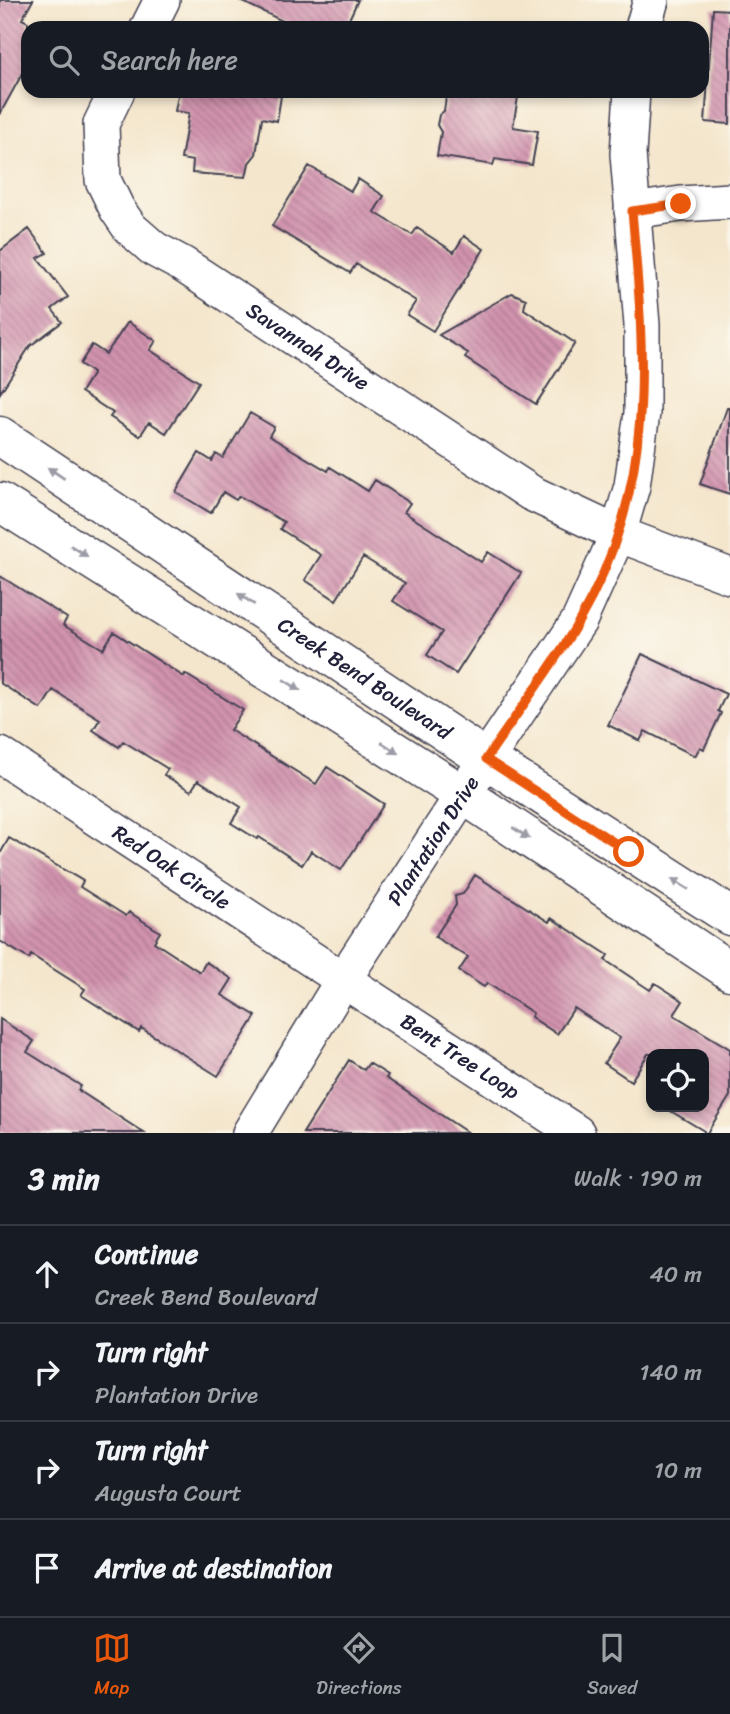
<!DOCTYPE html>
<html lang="en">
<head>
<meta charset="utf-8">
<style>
	:root { --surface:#171b24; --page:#20242c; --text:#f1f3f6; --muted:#9ea1a6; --line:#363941; --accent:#ea580c }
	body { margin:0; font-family:Sriracha,sans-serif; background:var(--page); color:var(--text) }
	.controls { position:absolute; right:21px; bottom:21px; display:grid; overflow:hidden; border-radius:14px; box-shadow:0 4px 10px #0003 }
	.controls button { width:63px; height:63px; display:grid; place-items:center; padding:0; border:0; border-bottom:2px solid var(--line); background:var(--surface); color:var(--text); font:35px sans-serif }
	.stop { position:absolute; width:21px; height:21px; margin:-16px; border:5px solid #ea580c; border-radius:50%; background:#fff }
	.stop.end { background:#ea580c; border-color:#fff; box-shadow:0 2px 7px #0008 }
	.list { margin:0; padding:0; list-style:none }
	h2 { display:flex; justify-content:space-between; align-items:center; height:91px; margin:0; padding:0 28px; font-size:30px }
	h2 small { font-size:23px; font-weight:400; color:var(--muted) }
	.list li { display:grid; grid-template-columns:46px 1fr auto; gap:21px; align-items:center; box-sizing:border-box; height:98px; padding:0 28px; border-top:2px solid var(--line) }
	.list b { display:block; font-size:26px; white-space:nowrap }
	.list p { margin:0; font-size:23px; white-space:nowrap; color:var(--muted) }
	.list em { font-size:23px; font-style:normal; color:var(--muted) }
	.icon { flex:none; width:38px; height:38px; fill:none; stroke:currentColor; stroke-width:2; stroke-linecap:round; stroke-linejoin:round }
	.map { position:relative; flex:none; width:730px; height:1133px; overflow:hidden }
	.search { position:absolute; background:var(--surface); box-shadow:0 4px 10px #0003; left:21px; right:21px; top:21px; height:77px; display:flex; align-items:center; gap:18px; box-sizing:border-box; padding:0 24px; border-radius:21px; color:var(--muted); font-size:26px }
	.sheet { height:483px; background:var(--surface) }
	nav { display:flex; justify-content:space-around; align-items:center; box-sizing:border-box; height:98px; border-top:2px solid var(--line); background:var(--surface); font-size:19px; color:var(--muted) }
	nav a { display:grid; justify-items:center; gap:4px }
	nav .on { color:var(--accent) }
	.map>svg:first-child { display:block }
	.building { fill:url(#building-back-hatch) }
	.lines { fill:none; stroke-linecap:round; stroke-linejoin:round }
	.minor-casing { stroke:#423f51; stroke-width:38 }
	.tertiary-casing { stroke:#423f51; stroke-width:41 }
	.minor { stroke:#fff; stroke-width:35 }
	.tertiary { stroke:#fff; stroke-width:38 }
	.oneway { fill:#9c9ca7 }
	.route { stroke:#ea580c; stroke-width:9 }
	.labels { text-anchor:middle; stroke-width:7; stroke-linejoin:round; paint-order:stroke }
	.street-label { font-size:21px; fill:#22223b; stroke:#fbf7ec }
</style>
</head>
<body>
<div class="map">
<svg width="730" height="1133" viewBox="0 0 730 1133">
	<defs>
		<pattern id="building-back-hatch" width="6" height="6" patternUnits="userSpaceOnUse" patternTransform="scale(1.75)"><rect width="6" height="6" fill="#d293ae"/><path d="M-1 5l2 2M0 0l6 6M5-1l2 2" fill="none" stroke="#aa788f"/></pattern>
	</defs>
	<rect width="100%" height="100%" fill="#fbf7ec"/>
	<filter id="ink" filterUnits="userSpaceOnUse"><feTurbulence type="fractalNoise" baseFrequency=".0143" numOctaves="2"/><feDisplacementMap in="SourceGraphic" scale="14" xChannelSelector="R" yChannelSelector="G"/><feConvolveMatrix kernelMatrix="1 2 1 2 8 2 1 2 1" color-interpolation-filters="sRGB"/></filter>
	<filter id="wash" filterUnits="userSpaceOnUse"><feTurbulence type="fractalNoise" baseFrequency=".00686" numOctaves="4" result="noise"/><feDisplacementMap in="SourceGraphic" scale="28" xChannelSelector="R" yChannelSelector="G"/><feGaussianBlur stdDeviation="1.57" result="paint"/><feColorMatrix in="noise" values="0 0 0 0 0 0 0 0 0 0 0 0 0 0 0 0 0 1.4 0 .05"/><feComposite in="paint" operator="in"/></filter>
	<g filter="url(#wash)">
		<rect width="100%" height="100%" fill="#f4e6cc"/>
		<g id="blocks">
			<path class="building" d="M0 0H33L22 19 28 22V63L0 114Z
				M239 0H358L345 28H297Z
				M713 9 730 10V124L705 122Z
				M179 91H249L281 96 277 121 262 118 256 154 249 163 246 177 192 173 193 161 181 159 189 113 175 111Z
				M447 91H519L513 127 538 131 532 165 495 159 493 165 437 156 441 132 437 125 439 115 444 111Z
				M309 166 351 191 358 179 384 196 374 212 412 235 417 228 454 252 464 236 484 249 433 331 407 315 416 301 356 264 350 273 272 226Z
				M29 229 47 253 38 258 68 297 52 309 62 322 30 346 0 393V251Z
				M512 293 526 299 524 309 575 343 536 404 465 358 468 353 439 335Z
				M128 322 156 341 150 350 199 382 166 433 149 422 140 436 110 417 113 413 81 392 93 373 80 364 92 345 106 354Z
				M727 408H730V494L700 484Z
				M250 413 274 427 269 436 328 471 330 467 368 491 375 480 410 503 404 512 481 562 488 552 521 573 456 674 427 655 442 632 393 601 405 583 363 557 336 600 305 580 321 555 280 529 284 522 239 496 236 500 223 492 211 513 176 492 199 453 212 461 216 454 223 458Z
				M0 576 67 618 63 625 103 649 114 632 184 677 185 674 243 710 230 730 316 784 327 767 384 804 341 870 311 851 302 865 259 837 257 839 231 823 241 807 198 780 191 791 164 775 168 769 123 741 119 747 93 730 100 719 53 690 41 709 0 683Z
				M642 654 726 694 718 711 721 713 704 749 700 747 695 756 645 731 640 741 608 725Z
				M9 838 83 881 80 887 126 916 129 912 160 932 154 942 200 972 206 962 232 979 222 995 256 1016 218 1076 141 1028 139 1032 81 995 85 989 31 955 29 959 0 941V854Z
				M475 875 549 922 551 918 608 955 605 960 650 990 655 983 683 1001 674 1015 730 1049V1096L707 1133H704V1131L664 1107H704V1054H648L631 1081 604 1063 620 1038 574 1008 557 1034 531 1017 533 1013 487 983 484 987 459 971 468 957 435 937 456 905 455 896 463 894Z
				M0 1019 34 1041 27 1052 81 1086 78 1090 144 1133H0Z
				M349 1060 364 1070 369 1063 388 1075 386 1078 468 1133H303Z"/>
		</g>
	</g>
	<g filter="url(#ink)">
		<use href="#blocks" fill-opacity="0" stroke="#423f51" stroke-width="2"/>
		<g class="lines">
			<g class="minor-casing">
				<g id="minor">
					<path d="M148 28 162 0"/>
					<path d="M643 28 651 0"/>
					<path id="s1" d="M117 91 101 124 103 180 117 209 130 228 154 249 182 264 531 493 618 534 730 576"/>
					<path d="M632 211 681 204 730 201"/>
					<path id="s2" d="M0 755 577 1133"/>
					<path id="s3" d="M250 1133 343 980 486 759 579 621 618 534 632 486 642 413V325L628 154 632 91"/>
				</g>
			</g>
			<g class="tertiary-casing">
				<g id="tertiary">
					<path id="s4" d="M0 436 486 759 730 916"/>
					<path d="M0 502 464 795 730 971"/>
				</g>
			</g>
			<use href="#minor" class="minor"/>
			<use href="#tertiary" class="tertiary"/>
		</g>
		<defs><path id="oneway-solid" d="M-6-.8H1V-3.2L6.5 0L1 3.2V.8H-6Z" transform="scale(1.75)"/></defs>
		<g class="oneway">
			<use href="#oneway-solid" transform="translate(56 473) rotate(-146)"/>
			<use href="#oneway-solid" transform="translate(79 551) rotate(32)"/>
			<use href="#oneway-solid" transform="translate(246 599) rotate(-146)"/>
			<use href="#oneway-solid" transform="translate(292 685) rotate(32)"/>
			<use href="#oneway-solid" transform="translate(390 748) rotate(33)"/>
			<use href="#oneway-solid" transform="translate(521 833) rotate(33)"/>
			<use href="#oneway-solid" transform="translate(680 884) rotate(-148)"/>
		</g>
	</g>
	<g class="lines" filter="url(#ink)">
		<path class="route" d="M629 852 486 759C517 713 551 669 579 621 657 486 645 359 632 211L681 204"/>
	</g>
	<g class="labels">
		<g class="street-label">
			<text dy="7" stroke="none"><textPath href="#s1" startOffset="362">Savannah Drive</textPath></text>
			<text dy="7" stroke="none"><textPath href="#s4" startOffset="438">Creek Bend Boulevard</textPath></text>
			<text dy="7" stroke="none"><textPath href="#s3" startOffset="345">Plantation Drive</textPath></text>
			<text dy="7" stroke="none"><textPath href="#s2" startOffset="205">Red Oak Circle</textPath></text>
			<text dy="7" stroke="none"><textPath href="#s2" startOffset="550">Bent Tree Loop</textPath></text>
		</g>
	</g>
</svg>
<div class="controls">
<button><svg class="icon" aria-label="locate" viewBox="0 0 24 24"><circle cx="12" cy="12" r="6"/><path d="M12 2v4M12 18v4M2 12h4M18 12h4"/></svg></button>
</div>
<div class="stop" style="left:629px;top:852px"></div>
<div class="stop end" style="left:681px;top:204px"></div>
<div class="search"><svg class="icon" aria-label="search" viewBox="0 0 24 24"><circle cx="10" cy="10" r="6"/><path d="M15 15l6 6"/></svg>Search here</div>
</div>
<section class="sheet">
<h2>3 min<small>Walk · 190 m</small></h2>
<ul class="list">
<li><svg class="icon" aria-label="ahead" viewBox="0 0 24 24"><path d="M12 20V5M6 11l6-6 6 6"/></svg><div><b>Continue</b><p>Creek Bend Boulevard</p></div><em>40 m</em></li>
<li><svg class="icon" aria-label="right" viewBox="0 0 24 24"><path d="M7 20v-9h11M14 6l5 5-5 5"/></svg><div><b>Turn right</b><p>Plantation Drive</p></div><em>140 m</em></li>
<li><svg class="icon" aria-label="right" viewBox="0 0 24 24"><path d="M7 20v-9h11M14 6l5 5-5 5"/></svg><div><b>Turn right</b><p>Augusta Court</p></div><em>10 m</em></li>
<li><svg class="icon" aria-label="arrive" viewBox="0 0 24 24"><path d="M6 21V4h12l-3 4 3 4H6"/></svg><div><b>Arrive at destination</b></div></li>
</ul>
</section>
<nav>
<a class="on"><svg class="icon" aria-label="map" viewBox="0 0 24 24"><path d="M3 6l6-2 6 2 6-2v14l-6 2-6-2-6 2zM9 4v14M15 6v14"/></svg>Map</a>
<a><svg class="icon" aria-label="directions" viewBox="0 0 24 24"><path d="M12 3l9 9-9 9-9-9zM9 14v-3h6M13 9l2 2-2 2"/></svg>Directions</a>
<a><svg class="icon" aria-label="saved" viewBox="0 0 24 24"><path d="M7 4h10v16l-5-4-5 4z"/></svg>Saved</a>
</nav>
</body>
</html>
